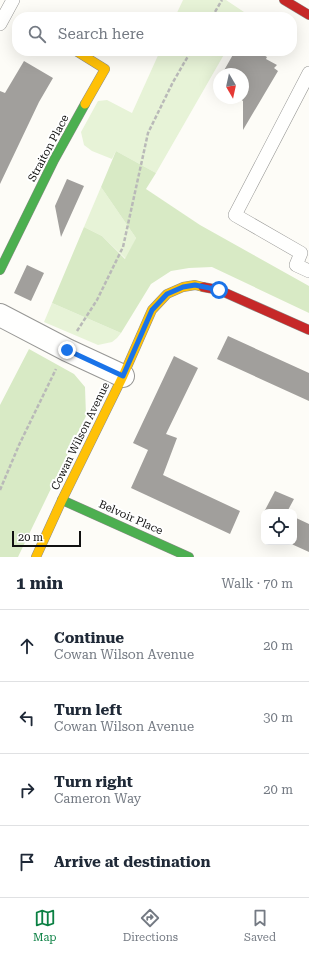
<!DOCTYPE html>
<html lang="en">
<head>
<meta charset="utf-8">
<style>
	:root { --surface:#fff; --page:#f6f6f7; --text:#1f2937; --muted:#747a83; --line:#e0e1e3; --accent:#0b8043 }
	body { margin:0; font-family:"Roboto Serif",serif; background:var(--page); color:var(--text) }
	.controls { position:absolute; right:12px; bottom:12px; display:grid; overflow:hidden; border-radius:8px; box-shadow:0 4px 16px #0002 }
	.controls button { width:36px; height:36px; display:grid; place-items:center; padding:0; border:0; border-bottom:1px solid var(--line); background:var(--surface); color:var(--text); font:20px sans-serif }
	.compass { position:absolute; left:213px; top:68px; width:36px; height:36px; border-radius:50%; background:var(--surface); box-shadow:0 4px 16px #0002; rotate:171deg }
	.scale { position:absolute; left:12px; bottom:10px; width:69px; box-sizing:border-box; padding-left:4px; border:2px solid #111; border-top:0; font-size:11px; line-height:14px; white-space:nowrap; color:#111; -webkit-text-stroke:3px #fff; paint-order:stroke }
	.stop { position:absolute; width:12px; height:12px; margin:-9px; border:3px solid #1a73e8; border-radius:50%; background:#fff }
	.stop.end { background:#1a73e8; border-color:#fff; box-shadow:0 1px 4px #0008 }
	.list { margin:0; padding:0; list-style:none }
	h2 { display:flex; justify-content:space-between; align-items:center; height:52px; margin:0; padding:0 16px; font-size:17px }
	h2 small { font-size:13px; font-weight:400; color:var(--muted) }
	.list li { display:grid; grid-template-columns:26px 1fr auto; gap:12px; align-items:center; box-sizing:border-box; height:72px; padding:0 16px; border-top:1px solid var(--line) }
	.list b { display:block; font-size:15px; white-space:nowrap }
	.list p { margin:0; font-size:13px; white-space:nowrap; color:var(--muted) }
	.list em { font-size:13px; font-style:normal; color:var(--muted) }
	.icon { flex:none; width:22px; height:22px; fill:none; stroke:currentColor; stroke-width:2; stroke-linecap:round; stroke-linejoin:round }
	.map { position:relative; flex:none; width:309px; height:557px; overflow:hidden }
	.search { position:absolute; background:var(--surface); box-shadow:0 4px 16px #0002; left:12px; right:12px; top:12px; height:44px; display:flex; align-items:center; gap:10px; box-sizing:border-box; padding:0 14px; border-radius:16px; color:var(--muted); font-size:15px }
	.sheet { height:340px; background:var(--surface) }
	nav { display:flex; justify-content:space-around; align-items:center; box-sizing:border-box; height:56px; border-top:1px solid var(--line); background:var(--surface); font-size:11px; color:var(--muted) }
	nav a { display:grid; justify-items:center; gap:2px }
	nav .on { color:var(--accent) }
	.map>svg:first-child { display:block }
	.green { fill:#e7f3d7 }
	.forest { fill:#d8eac5 }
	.building { fill:#a19f9c }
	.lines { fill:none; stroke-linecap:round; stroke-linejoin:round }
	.lane-casing { stroke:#979795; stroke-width:14 }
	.street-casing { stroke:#979795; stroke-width:24 }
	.fast-casing { stroke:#8e8d8b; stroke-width:10 }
	.slow-casing { stroke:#8e8d8b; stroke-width:10 }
	.jam-casing { stroke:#8e8d8b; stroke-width:10 }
	.path { stroke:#b9b9b8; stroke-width:2.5; stroke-dasharray:4 2; stroke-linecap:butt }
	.lane { stroke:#fffffe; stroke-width:13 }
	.street { stroke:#fffffe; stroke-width:22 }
	.fast { stroke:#4caf50; stroke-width:9 }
	.slow { stroke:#ffc107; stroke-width:9 }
	.jam { stroke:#c62828; stroke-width:9 }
	.route { stroke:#1a73e8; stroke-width:5 }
	.labels { text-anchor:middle; stroke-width:4; stroke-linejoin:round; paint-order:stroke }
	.street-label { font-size:11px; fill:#111; stroke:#fff }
</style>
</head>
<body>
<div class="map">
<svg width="309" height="557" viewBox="0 0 309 557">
	<rect width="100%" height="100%" fill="#fdfcf7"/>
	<path class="green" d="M183 0H226L247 14 246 17H175Z
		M160 51H226L156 173 116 151 112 159 92 151 84 145 81 132 98 101 107 100 132 113Z
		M101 187 136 238 126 259 102 236 84 227Z
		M52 303 121 333 117 338 112 342 98 345 44 322Z"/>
	<path class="forest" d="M116 151 156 173 146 189 200 225 309 286V313L212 267 189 268 171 271 151 284 121 333 52 303 84 227 102 236 125 259 136 238 101 187Z
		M29 349 74 374 85 387 86 416 18 557H0V405Z"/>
	<path class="building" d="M235 51H257L267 57 266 59 277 65 274 68 278 71 243 130V101L239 98H243V74H222Z
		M24 61 53 78 39 102 0 184V91L5 93Z
		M67 179 84 186 61 237 55 206Z
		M27 265 44 273 31 301 14 293Z
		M228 336 309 373V401L217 359Z
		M174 356 198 368 166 434 177 438 163 475 240 511 230 534 131 488 148 450 133 443Z
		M275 491 294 499 287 512H264Z
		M294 517 309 524V552L287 542H294Z"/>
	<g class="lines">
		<g class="lane-casing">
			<path id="lane" d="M0 24 13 0
				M309 73 235 215 301 253 296 265 309 271"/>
		</g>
		<g class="street-casing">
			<path id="street" d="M0 315 67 350 123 376"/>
		</g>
		<g class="fast-casing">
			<path id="fast" d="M0 270 54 160 85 104
				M62 500 189 557"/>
		</g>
		<g class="slow-casing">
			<path id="slow" d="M76 51 105 69 85 104
				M36 557 62 500 123 376 152 310 167 294 183 287 195 285 203 287"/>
		</g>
		<g class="jam-casing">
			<path id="jam" d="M284 0 309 15
				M203 287 219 290 309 330"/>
		</g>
		<path class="path" d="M212 17 222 0
			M77 331 97 300 123 247 148 133 173 82 191 51
			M0 490 19 445 56 369"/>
		<use href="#lane" class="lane"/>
		<use href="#street" class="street"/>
		<use href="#fast" class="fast"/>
		<use href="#slow" class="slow"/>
		<use href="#jam" class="jam"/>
	</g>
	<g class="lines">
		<path class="route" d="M67 350 123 376 152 310 167 294 183 287 195 285 219 290"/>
	</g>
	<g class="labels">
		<g class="street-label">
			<text transform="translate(48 148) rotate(-62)" y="4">Straiton Place</text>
			<text transform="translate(80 436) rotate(-64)" y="4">Cowan Wilson Avenue</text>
			<text transform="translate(131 517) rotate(24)" y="4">Belvoir Place</text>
		</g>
	</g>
</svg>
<div class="controls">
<button><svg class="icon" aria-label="locate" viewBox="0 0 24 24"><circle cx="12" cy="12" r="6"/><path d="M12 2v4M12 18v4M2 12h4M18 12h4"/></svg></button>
</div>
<svg class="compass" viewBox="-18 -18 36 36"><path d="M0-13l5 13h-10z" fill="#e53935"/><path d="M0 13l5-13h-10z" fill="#747a83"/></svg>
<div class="scale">20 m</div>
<div class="stop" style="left:219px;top:290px"></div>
<div class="stop end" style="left:67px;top:350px"></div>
<div class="search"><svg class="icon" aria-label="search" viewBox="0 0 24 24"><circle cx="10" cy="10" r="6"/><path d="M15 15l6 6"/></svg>Search here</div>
</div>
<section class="sheet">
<h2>1 min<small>Walk · 70 m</small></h2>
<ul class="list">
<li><svg class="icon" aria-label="ahead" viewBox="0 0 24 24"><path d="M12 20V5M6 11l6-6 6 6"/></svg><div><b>Continue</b><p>Cowan Wilson Avenue</p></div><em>20 m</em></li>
<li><svg class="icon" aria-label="left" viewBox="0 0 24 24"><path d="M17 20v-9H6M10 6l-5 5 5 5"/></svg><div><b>Turn left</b><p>Cowan Wilson Avenue</p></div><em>30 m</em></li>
<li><svg class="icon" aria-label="right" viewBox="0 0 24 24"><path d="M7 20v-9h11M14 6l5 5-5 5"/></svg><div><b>Turn right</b><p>Cameron Way</p></div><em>20 m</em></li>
<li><svg class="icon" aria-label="arrive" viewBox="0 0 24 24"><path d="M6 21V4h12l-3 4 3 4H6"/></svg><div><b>Arrive at destination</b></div></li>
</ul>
</section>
<nav>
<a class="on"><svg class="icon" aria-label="map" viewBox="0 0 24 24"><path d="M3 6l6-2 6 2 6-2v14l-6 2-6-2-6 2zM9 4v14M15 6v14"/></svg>Map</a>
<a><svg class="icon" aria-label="directions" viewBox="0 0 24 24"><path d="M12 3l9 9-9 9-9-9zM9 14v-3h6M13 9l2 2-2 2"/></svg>Directions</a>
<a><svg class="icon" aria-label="saved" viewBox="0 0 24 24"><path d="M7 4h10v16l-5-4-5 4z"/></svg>Saved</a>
</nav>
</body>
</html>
